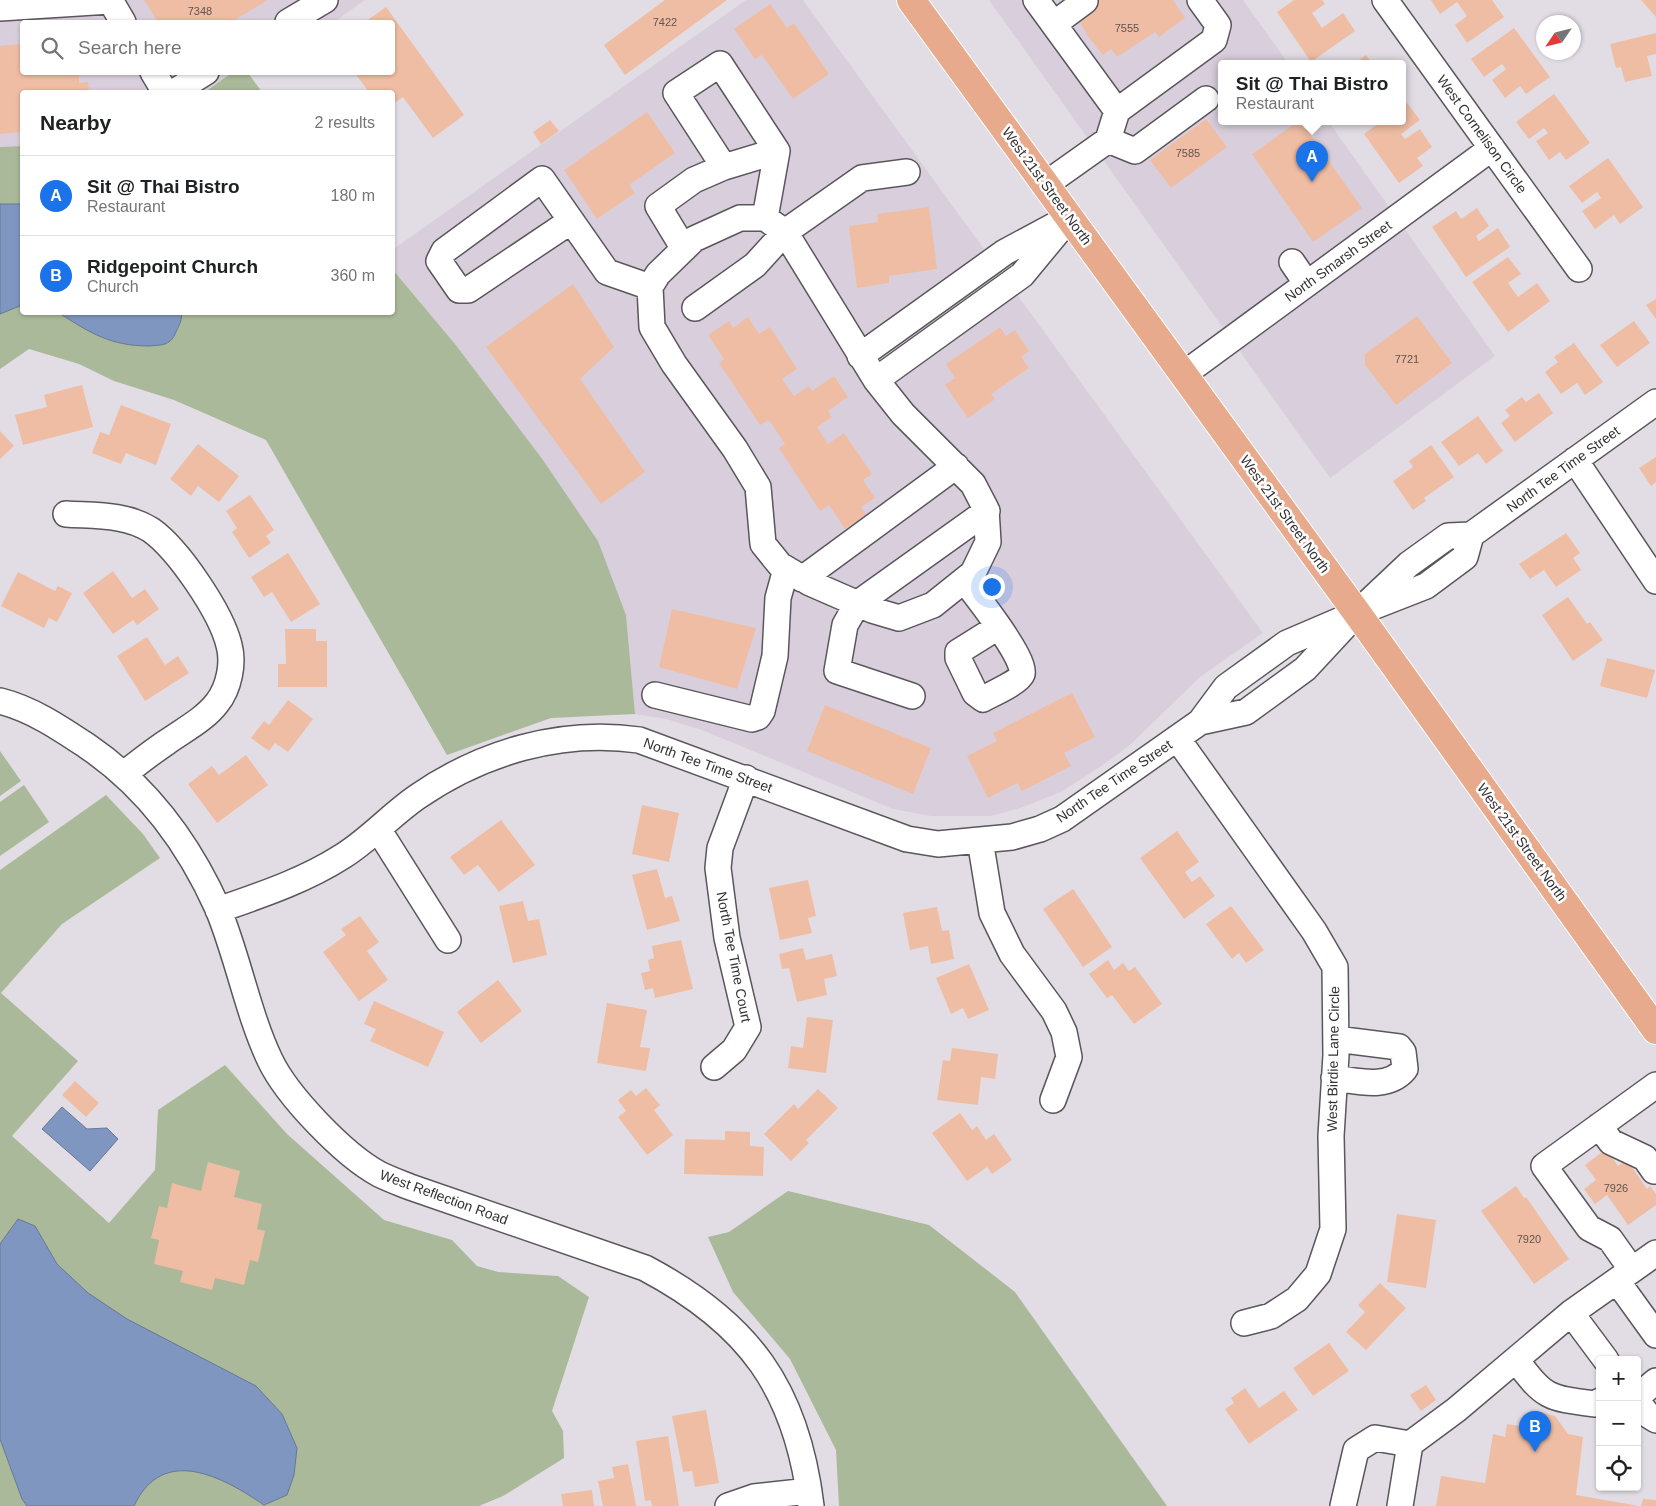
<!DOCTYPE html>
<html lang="en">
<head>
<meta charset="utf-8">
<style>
	:root { --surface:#fff; --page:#f6f6f6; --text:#202124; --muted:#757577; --line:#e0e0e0; --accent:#1a73e8 }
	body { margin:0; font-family:Arial,sans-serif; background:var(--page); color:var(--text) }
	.controls { position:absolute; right:15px; bottom:15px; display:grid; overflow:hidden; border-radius:5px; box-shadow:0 1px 4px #0004 }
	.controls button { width:45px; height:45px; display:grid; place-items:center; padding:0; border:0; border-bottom:1px solid var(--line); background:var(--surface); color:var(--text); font:25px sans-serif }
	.compass { position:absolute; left:1536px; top:15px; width:45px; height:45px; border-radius:50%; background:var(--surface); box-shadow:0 1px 4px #0004; rotate:235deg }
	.you { position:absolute; left:991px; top:586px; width:18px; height:18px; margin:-12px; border:4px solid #fff; border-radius:50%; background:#1a73e8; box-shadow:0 0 0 8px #1a73e833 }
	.badge { display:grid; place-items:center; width:32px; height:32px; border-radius:50%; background:var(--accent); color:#fff; font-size:16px; font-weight:700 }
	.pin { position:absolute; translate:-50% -41px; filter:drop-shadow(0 1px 2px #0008) }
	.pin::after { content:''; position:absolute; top:26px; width:18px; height:15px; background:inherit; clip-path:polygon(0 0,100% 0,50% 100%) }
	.popup { position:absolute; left:1218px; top:60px; width:188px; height:65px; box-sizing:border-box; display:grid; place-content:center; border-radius:5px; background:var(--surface); filter:drop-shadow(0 1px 4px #0005); font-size:16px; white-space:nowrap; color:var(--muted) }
	.popup b { font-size:19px; color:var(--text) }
	.popup::after { content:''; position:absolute; left:50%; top:100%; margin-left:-10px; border:10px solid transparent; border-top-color:var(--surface) }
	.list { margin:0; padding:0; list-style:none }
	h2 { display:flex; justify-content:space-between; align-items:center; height:65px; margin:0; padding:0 20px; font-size:21px }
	h2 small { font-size:16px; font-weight:400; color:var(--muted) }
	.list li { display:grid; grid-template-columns:32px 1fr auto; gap:15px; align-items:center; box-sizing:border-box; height:80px; padding:0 20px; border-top:1px solid var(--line) }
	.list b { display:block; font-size:19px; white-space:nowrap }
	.list p { margin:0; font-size:16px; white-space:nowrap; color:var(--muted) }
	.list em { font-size:16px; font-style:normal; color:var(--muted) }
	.icon { flex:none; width:28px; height:28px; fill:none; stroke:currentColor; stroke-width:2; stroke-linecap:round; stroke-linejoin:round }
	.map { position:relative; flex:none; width:1656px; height:1506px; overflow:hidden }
	.search { position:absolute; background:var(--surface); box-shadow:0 1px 4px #0004; left:20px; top:20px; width:375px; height:55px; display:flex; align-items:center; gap:12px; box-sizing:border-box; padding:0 18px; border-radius:5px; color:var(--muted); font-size:19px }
	.panel { position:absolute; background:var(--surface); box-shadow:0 1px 4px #0004; left:20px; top:90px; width:375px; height:225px; border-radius:5px }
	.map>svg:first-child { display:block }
	.built { fill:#d9cfdc }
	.green { fill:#a9b999 }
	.water { fill:#7f96c0; stroke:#687896 }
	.building { fill:#efbda3 }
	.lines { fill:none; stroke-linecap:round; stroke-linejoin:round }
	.minor-casing { stroke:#5b565c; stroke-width:28 }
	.major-casing { stroke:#fff; stroke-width:30 }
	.minor { stroke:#fff; stroke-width:25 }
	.major { stroke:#e8aa8c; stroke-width:28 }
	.labels { text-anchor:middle; stroke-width:5; stroke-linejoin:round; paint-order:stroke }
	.number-label { font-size:11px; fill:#62544f }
	.street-label { font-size:14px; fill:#333133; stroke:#fff }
</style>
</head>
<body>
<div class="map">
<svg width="1656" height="1506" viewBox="0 0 1656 1506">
	<rect width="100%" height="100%" fill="#e2dde4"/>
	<path class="built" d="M0 0H365L334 22H22V72L233 73 205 92H22V146L0 147Z
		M746 0H803L1263 633 1200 677 1129 746 1100 767 1061 792 1023 807 991 816H931L893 809 702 730 666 719 635 714 626 615 598 541 543 460 455 344 393 270 392 250Z
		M989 0H1243L1288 63H1222V121H1328L1495 356 1330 478Z"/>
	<path class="green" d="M233 72 248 73 262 92H205Z
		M22 146V312H392L393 270 455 344 543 460 598 541 626 615 635 714 551 718 447 755 266 440 174 400 114 381 79 364 29 349 0 369V147Z
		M0 751 21 781 0 796Z
		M24 785 49 822 0 856V802Z
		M106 795 143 834 160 858 62 924 1 993 78 1061 12 1136 109 1223 155 1170 158 1110 225 1065 287 1134 384 1220 452 1240 477 1266 498 1272 558 1276 589 1297 552 1411 563 1431 564 1458 503 1496 479 1506H0V870Z
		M788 1191 929 1225 1015 1292 1167 1506H839L836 1450 790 1359 733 1292 708 1237 729 1232Z"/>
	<path class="water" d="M0 204H22V305L0 314Z
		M181 313C183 320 178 327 175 334 170 346 160 345 149 346 111 346 90 333 59 313Z
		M62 1107 87 1129 107 1128 118 1139 90 1171 42 1129Z
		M18 1219 35 1226 57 1264 88 1293 127 1319 256 1386 282 1414 297 1448 294 1475 287 1495 264 1505C223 1477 163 1444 134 1506H27L22 1499 0 1439V1244Z"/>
	<path class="building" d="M144 0H268L231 22H158Z
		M665 0H727L625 75 604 45Z
		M1085 0H1173L1185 18 1159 37 1155 32 1117 57 1111 49 1103 55 1087 35 1077 16Z
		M1294 0H1322L1325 4 1312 13 1322 28 1343 13 1355 31 1311 62 1277 12Z
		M1431 0H1492L1504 17 1467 43 1455 25 1467 16 1457 2 1440 14Z
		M1641 0H1656V17Z
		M770 4 787 28 794 23 829 74 793 99 762 55 755 59 734 29Z
		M386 7 464 115 433 138 403 97 392 105V92H369L354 72H392V22H365Z
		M1514 28 1550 77 1526 94 1520 86 1505 98 1492 80 1506 69 1502 64 1484 77 1471 59Z
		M1656 33V54L1647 56 1652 76 1625 82 1621 67 1616 68 1610 44Z
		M22 44V72H79V83L88 82 89 92H22V132L0 134V46Z
		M1366 55 1372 63H1355Z
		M1554 94 1590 143 1566 160 1560 152 1549 160 1536 141 1548 133 1544 128 1529 139 1516 122Z
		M1407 103 1420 120 1401 134 1405 139 1420 129 1432 147 1417 158 1423 166 1399 183 1364 134 1382 121H1402V107Z
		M647 112 675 153 629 185 635 193 597 219 564 170Z
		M1206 119 1227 147 1171 188 1150 160Z
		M550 120 559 131 541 144 533 132Z
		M1299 121H1301L1362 208 1313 242 1252 154Z
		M1608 158 1643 207 1620 224 1614 215 1595 229 1582 211 1601 198 1597 192 1582 203 1569 186Z
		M929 207 937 269 889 276V283L857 288 849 226 878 222 877 214Z
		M1477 208 1489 226 1476 236 1479 241 1498 228 1510 247 1466 277 1432 227 1456 211 1461 219Z
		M1508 257 1521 274 1508 283 1518 297 1537 283 1550 301 1508 332 1472 282Z
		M573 284 614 347 580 379 645 472 601 504 486 347Z
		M1656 299V319L1646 305Z
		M1417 316 1452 363 1396 405 1365 365V354Z
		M748 317 759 334 770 327 797 369 782 379 794 396 809 386 812 391 834 376 848 397 828 411 832 417 817 427 828 444 844 433 872 474 863 480 875 498 861 507 866 515 845 529 829 505 820 511 779 448 785 444 769 420 760 425 719 363 724 359 708 335 729 321 733 328Z
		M1634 321 1650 343 1617 367 1600 345Z
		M1000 327 1006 336 1015 330 1029 351 1021 357 1029 368 991 394 995 399 968 418 945 385 955 378 946 364Z
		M1574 343 1603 382 1585 395 1577 383 1561 394 1545 372 1558 362 1554 357Z
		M82 385 93 427 23 445 15 415 47 407 44 395Z
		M1539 393 1553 413 1515 442 1501 423 1510 416 1505 410 1522 397 1526 402Z
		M121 405 171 424 156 465 126 453 121 464 92 453 100 432 109 435Z
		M1478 416 1503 451 1486 464 1478 453 1459 466 1441 442Z
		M0 431 14 446 0 459Z
		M198 444 239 476 219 502 198 486 191 496 170 479Z
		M1431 445 1454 477 1424 498 1426 501 1413 510 1393 481 1413 467 1409 461Z
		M1656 457V482L1651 486 1639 468Z
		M250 495 274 530 266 536 271 543 249 558 232 532 237 528 226 511Z
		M1566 533 1580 553 1573 558 1581 570 1556 587 1544 570 1530 579 1519 564Z
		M288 553 320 604 291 622 272 592 264 597 251 577Z
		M113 571 132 598 145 589 159 609 137 625 133 620 113 634 83 593Z
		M18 572 55 591 58 586 72 593 57 622 49 618 44 628 1 606Z
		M1568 597 1587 624 1590 622 1603 640 1573 661 1542 615Z
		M672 609 756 628 737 689 659 667Z
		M285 629H316V641H327V687H278V664H286Z
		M147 637 165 665 178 656 189 673 145 701 117 656Z
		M1607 658 1655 670 1647 698 1600 686Z
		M1072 693 1095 737 1064 753 1071 766 1022 791 1017 783 988 798 967 756 997 741 993 733Z
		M288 700 313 719 288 752 275 743 269 751 251 738 264 721 269 725Z
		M825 705 931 748 913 794 807 751Z
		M246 755 268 785 217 823 188 784 212 766 219 775Z
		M642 805 679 813 669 862 632 854Z
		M501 820 535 865 499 892 478 865 464 875 450 857Z
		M1177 831 1199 862 1185 872 1192 882 1200 876 1215 896 1184 919 1140 858Z
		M657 869 665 898 672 896 680 921 647 930 632 875Z
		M808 880 816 916 808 918 812 933 780 940 769 888Z
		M1073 889 1112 947 1083 967 1043 909Z
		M523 901 528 921 539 919 547 955 513 963 499 906Z
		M1231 906 1264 950 1246 963 1239 953 1232 959 1206 924Z
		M937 907 942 931 949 930 954 959 931 964 928 946 910 950 903 913Z
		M360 916 379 942 367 951 388 980 359 1001 323 952 346 935 341 929Z
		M681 940 693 989 655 998 653 988 645 990 641 973 650 971 648 960 654 958 652 946Z
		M803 948 806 960 832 954 837 976 824 979 827 995 797 1002 789 968 782 969 779 954Z
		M1108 960 1114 970 1123 963 1129 971 1135 967 1162 1004 1134 1024 1112 995 1107 998 1089 974Z
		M969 964 989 1010 968 1019 963 1008 951 1014 936 978Z
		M498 980 522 1011 481 1043 457 1012Z
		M374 1001 444 1032 428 1067 370 1041 376 1029 364 1024Z
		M607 1003 647 1010 640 1047 650 1048 646 1071 597 1063Z
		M807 1017 833 1020 826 1073 788 1068 791 1046 803 1048Z
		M952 1048 998 1054 995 1079 981 1077 978 1105 937 1100 943 1060 950 1061Z
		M75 1081 99 1103 86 1117 62 1095Z
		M646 1088 660 1105 654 1110 673 1135 647 1155 618 1117 626 1111 618 1100 631 1090 636 1096Z
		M818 1089 838 1108 806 1140 809 1143 791 1161 764 1134 794 1104 798 1109Z
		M960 1113 972 1130 977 1126 986 1140 994 1134 1012 1160 992 1174 987 1167 967 1181 932 1133Z
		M725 1131 750 1132V1146L764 1147 763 1176 684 1174 685 1139 725 1140Z
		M1606 1149 1618 1166 1627 1160 1647 1189 1650 1186 1656 1194V1205L1628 1225 1607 1195 1595 1204 1584 1189 1596 1180 1585 1165Z
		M208 1162 240 1171 234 1197 262 1204 257 1229 265 1231 258 1262 250 1260 244 1285 215 1278 212 1290 180 1282 183 1271 154 1264 159 1240 151 1238 159 1206 167 1208 172 1183 201 1191Z
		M1516 1186 1524 1198 1526 1197 1569 1259 1534 1284 1481 1211Z
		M1397 1214 1436 1220 1426 1288 1387 1282Z
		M1380 1283 1406 1308 1366 1350 1346 1332 1365 1312 1358 1305Z
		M1329 1343 1349 1371 1313 1396 1293 1368Z
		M1426 1385 1436 1400 1421 1411 1410 1395Z
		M1245 1388 1259 1408 1284 1391 1298 1410 1249 1444 1225 1409 1234 1403 1231 1398Z
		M706 1410 719 1483 695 1487 692 1471 683 1472 672 1416Z
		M1537 1411 1555 1416 1568 1434 1583 1437 1576 1495 1639 1506H1436L1441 1476 1485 1483 1493 1434 1505 1437 1507 1424 1519 1426 1525 1418Z
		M668 1436 679 1506H652L651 1500 645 1501 636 1441Z
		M628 1464 636 1506H603L598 1481 614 1478 612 1467Z
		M592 1490 594 1506H563L561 1494Z
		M1643 1499 1656 1500V1506H1641Z"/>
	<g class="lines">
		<g class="minor-casing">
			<path id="minor" d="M110 0 123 22
				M1036 0 1117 111 1108 140 1046 184
				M1385 0 1579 269
				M0 8 110 1
				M288 22 325 0
				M1054 24 1085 1
				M153 72 165 92
				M174 92 206 72
				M1117 111 1214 40 1218 25 1200 0
				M1108 140 1135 151 1206 99
				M724 167 676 93 720 64 777 151
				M740 218H765L785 232 876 380 903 414 973 484 986 509 988 542 973 573 933 605 899 618 872 610 810 583 780 565 763 544 758 487 735 449 674 364 652 327 650 287 658 274 694 239Z
				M571 221 468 290H459L439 261 444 251 542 179 607 272 650 287
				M684 249 658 206 694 180 724 167 777 151 765 218
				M1292 262 1307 284
				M695 308 755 265 785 232 862 178 907 172
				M860 356 1005 252 1059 223
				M1184 374 1492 148
				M876 380 1022 275 1070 217
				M1575 460 1656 581
				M66 514C95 516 126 514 151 530 178 549 221 612 229 645 234 663 229 688 217 703 205 719 184 730 167 742 152 752 138 763 124 774
				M1471 535 1656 402
				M802 579 956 466
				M964 580C975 594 1027 660 1022 674 1019 682 992 694 983 699L975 693 958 658V652L998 627
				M1357 613 1426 586 1465 557 1471 535 1448 536 1409 564 1357 613 1305 669 1246 712 1200 722 1226 687 1287 643 1357 613
				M655 695 752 719 758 717 762 711 775 656 778 598 786 569
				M912 696 837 671 845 625 857 604 987 511
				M0 701C32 709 60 728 87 746 146 786 189 844 218 909 238 957 248 1014 270 1060 287 1096 344 1155 379 1174 389 1179 400 1183 410 1187L645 1268C749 1323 797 1389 811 1506
				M1177 738 1314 931 1335 967 1336 1055 1331 1136 1333 1229 1318 1274 1297 1299 1271 1316 1244 1323
				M378 829 448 940
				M980 840 992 913 1012 954 1054 1011 1064 1032 1069 1057 1053 1100
				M218 910C261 895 304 881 343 856 370 839 391 815 417 797 482 752 561 729 639 740L907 839 938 844 1012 837 1040 829 1062 819 1200 722
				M714 1067 734 1050 748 1027 727 938 718 868 720 848 746 778
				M1334 1078C1358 1081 1388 1090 1405 1069L1403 1052 1399 1047 1336 1039
				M1599 1126 1611 1142 1645 1158 1654 1171 1656 1169
				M1632 1270 1610 1239 1589 1228 1544 1166 1656 1085
				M1617 1281 1656 1335
				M1571 1313 1606 1360
				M1516 1360C1545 1398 1547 1398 1595 1404L1600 1401
				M1637 1397 1656 1381
				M1637 1401 1648 1415 1656 1420
				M728 1506 754 1497 809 1491
				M1343 1506 1356 1450 1375 1438 1410 1444
				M1400 1506 1410 1444 1456 1410 1571 1313 1656 1253"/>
		</g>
		<g class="major-casing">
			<path id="major" d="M911 0 1357 613 1656 1030"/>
		</g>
		<use href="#minor" class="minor"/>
		<use href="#major" class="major"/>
	</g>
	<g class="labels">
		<g class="number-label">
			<text x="200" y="15">7348</text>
			<text x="665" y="26">7422</text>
			<text x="1127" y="32">7555</text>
			<text x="1188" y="157">7585</text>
			<text x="1407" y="363">7721</text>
			<text x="1616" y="1192">7926</text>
			<text x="1529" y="1243">7920</text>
		</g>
		<g class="street-label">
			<text transform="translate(1482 134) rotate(54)" y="5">West Cornelison Circle</text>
			<text transform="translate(1047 186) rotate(54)" y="5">West 21st Street North</text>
			<text transform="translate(1338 261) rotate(-36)" y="5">North Smarsh Street</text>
			<text transform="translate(1563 469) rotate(-36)" y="5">North Tee Time Street</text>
			<text transform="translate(1285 514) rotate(54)" y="5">West 21st Street North</text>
			<text transform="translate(708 765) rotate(20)" y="5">North Tee Time Street</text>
			<text transform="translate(1114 781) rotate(-34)" y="5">North Tee Time Street</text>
			<text transform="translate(1522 842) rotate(54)" y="5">West 21st Street North</text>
			<text transform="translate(734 957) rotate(79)" y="5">North Tee Time Court</text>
			<text transform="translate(1333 1059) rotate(-89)" y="5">West Birdie Lane Circle</text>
			<text transform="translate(444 1197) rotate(20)" y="5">West Reflection Road</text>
		</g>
	</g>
</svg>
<div class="controls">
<button>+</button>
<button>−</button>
<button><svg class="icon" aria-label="locate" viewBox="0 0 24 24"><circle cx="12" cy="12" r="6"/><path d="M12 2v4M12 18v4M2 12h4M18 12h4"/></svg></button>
</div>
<svg class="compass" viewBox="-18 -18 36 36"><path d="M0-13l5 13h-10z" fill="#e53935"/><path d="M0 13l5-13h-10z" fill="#757577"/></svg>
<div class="you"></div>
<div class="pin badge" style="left:1312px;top:182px">A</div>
<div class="popup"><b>Sit @ Thai Bistro</b>Restaurant</div>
<div class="pin badge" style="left:1535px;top:1452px">B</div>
<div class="search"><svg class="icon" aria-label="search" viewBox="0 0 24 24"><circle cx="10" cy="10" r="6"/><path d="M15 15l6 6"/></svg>Search here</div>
<section class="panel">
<h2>Nearby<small>2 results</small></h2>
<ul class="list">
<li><span class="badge">A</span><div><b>Sit @ Thai Bistro</b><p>Restaurant</p></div><em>180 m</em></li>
<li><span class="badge">B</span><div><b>Ridgepoint Church</b><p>Church</p></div><em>360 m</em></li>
</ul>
</section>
</div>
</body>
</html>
